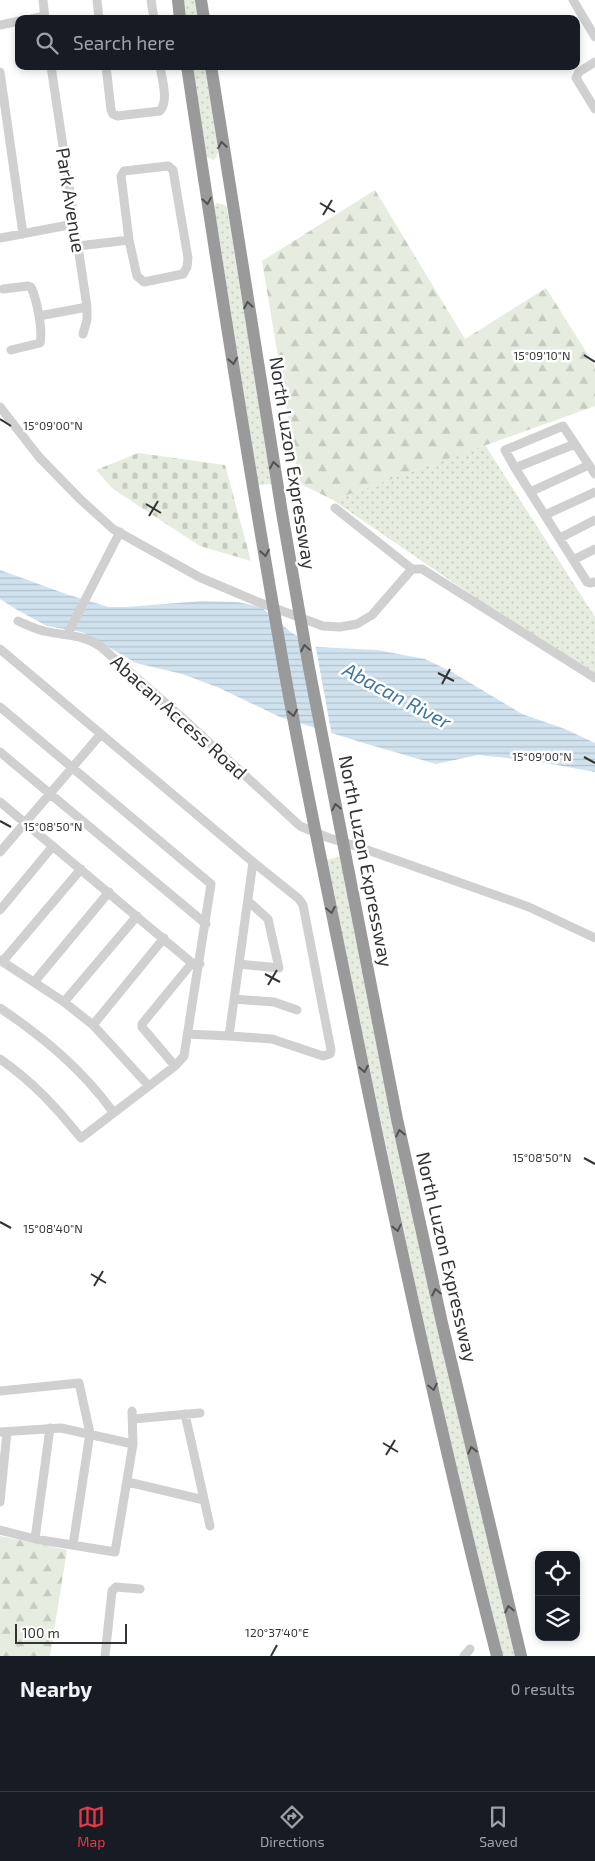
<!DOCTYPE html>
<html lang="en">
<head>
<meta charset="utf-8">
<style>
	:root { --surface:#171b24; --page:#242831; --text:#f1f3f6; --muted:#9ea1a6; --line:#363941; --accent:#e63946 }
	body { margin:0; font-family:"Exo 2",sans-serif; background:var(--page); color:var(--text) }
	.controls { position:absolute; right:15px; bottom:15px; display:grid; overflow:hidden; border-radius:10px; box-shadow:0 2px 8px #0003 }
	.controls button { width:45px; height:45px; display:grid; place-items:center; padding:0; border:0; border-bottom:1px solid var(--line); background:var(--surface); color:var(--text); font:25px sans-serif }
	.scale { position:absolute; left:15px; bottom:12px; width:112px; box-sizing:border-box; padding-left:5px; border:2px solid #333; border-top:0; font-size:14px; line-height:18px; white-space:nowrap; color:#333; -webkit-text-stroke:4px #fff; paint-order:stroke }
	.list { margin:0; padding:0; list-style:none }
	h2 { display:flex; justify-content:space-between; align-items:center; height:65px; margin:0; padding:0 20px; font-size:21px }
	h2 small { font-size:16px; font-weight:400; color:var(--muted) }
	.icon { flex:none; width:28px; height:28px; fill:none; stroke:currentColor; stroke-width:2; stroke-linecap:round; stroke-linejoin:round }
	.map { position:relative; flex:none; width:595px; height:1656px; overflow:hidden }
	.search { position:absolute; background:var(--surface); box-shadow:0 2px 8px #0003; left:15px; right:15px; top:15px; height:55px; display:flex; align-items:center; gap:12px; box-sizing:border-box; padding:0 18px; border-radius:10px; color:var(--muted); font-size:19px }
	.sheet { height:135px; background:var(--surface) }
	nav { display:flex; justify-content:space-around; align-items:center; box-sizing:border-box; height:70px; border-top:1px solid var(--line); background:var(--surface); font-size:14px; color:var(--muted) }
	nav a { display:grid; justify-items:center; gap:2px }
	nav .on { color:var(--accent) }
	.map>svg:first-child { display:block }
	.grass { fill:url(#grass-dots) }
	.forest { fill:url(#forest-firs) }
	.cemetery { fill:url(#cemetery-stones) }
	.water { fill:url(#water-rules) }
	.pier { fill:#fff }
	.lines { fill:none; stroke-linecap:round; stroke-linejoin:round }
	.minor { stroke:#d0d0d0; stroke-width:9 }
	.highway { stroke:#9a9a9a; stroke-width:12 }
	.oneway { stroke:#525252 }
	.ticks { fill:none; stroke:#333; stroke-width:2 }
	.labels { text-anchor:middle; stroke-width:5; stroke-linejoin:round; paint-order:stroke }
	.street-label { font-size:19px; fill:#333; stroke:#fff }
	.water-label { font-size:20px; font-style:italic; fill:#3f7597; stroke:#fff }
	.ticks-label { font-size:12px; text-anchor:middle; fill:#333; stroke:#fff; stroke-width:5; stroke-linejoin:round; paint-order:stroke }
</style>
</head>
<body>
<div class="map">
<svg width="595" height="1656" viewBox="0 0 595 1656">
	<defs>
		<pattern id="grass-dots" width="8" height="8" patternUnits="userSpaceOnUse" patternTransform="scale(1.25)"><rect width="8" height="8" fill="#e6ecdf"/><path d="M2 2h.1M6 6h.1" fill="none" stroke="#c6cbc0" stroke-width="1.8" stroke-linecap="round"/></pattern>
		<pattern id="forest-firs" width="22" height="20" patternUnits="userSpaceOnUse" patternTransform="scale(1.25)"><rect width="22" height="20" fill="#e6ecdf"/><path d="M5 1l3.5 6h-7zM16 11l3.5 6h-7z" fill="#c6cbc0"/></pattern>
		<pattern id="cemetery-stones" width="16" height="16" patternUnits="userSpaceOnUse" patternTransform="scale(1.25)"><rect width="16" height="16" fill="#e6ecdf"/><path d="M2 7V4a2 2 0 0 1 4 0v3zM10 15v-3a2 2 0 0 1 4 0v3z" fill="#c6cbc0"/></pattern>
		<pattern id="water-rules" width="6" height="5" patternUnits="userSpaceOnUse" patternTransform="scale(1.25)"><rect width="6" height="5" fill="#cfe2ee"/><path d="M0 2.5h6" fill="none" stroke="#b2c2cd"/></pattern>
	</defs>
	<rect width="100%" height="100%" fill="#fff"/>
	<path class="grass" d="M182 0H197L200 19H185Z
		M191 66H207L218 152 216 158 213 160 206 156Z
		M217 203 225 205 227 208 272 484 258 485 214 206Z
		M485 445 595 617V680L333 500Z
		M340 857 516 1656H503L441 1407 326 860Z"/>
	<path class="forest" d="M375 190 465 339 546 288 595 366V406L333 500 299 483 262 261Z
		M0 1536 67 1550 50 1656H0Z"/>
	<path class="cemetery" d="M138 453 225 465 251 561 200 546 113 489 96 470Z"/>
	<path class="water" d="M0 570 69 595 109 607H126L202 601 238 602 261 607 292 633 317 647 377 650 425 659 452 672 522 714 565 729 595 743V772L535 761 478 755 436 764 367 744 280 717 217 687 182 674 136 663 82 632 47 626 19 611 0 599Z"/>
	<path class="pier" d="M299 634 315 643 332 736 317 731Z"/>
	<g class="lines">
		<path class="minor" d="M43 0 45 19
			M97 0 99 19
			M151 0 154 19
			M573 0 595 37
			M31 19 45 16
			M0 25 19 21
			M595 62 579 72 576 78 595 109
			M51 66 87 307V320L83 334
			M106 66 111 110 113 114 117 116 160 111C169 100 162 80 160 66
			M0 72 23 234
			M168 166 173 170 188 258 187 267 183 274 144 282 137 276 129 240 121 176 124 171Z
			M0 238 74 224
			M78 246 129 240
			M3 289 28 286 31 287C37 300 43 330 40 343L11 350
			M39 316 87 307
			M0 407 39 457 80 499 113 529 199 577 258 602 323 626 340 627 357 624 372 615 412 569
			M515 468 575 444
			M595 474 563 426 505 450 515 468 587 582 590 583 595 582
			M530 492 589 465
			M335 508 412 569H422L595 678
			M545 515 595 492
			M560 538 595 520
			M573 560 595 549
			M18 621C27 625 35 629 44 631 64 636 83 634 100 646L188 723 300 826 329 838 359 847 529 907 595 938
			M67 635 120 532
			M0 649 253 862 299 899 303 905 331 1050 330 1054 323 1056 272 1039 229 1036
			M0 707 211 884 184 1056 175 1066 81 1138C55 1106 34 1083 0 1059
			M0 752 206 924
			M0 802 192 963 200 964
			M0 852 101 734
			M0 910 53 846
			M0 960 64 1002 93 1025 149 1086
			M3 961 81 869
			M239 964 279 968 268 919 248 901
			M35 981 109 892
			M234 999 274 1002 297 1010
			M64 1002 137 916
			M0 1008C43 1037 82 1069 113 1112
			M93 1025 164 938
			M187 1034 229 1036 253 862
			M175 1066 142 1027V1024L192 963
			M0 1391 79 1383 90 1433 73 1545
			M185 1414 210 1526
			M133 1419 200 1413
			M0 1432 61 1428 133 1444
			M128 1482 204 1500
			M0 1502 7 1432
			M0 1530 35 1539 115 1552 133 1444 132 1411
			M35 1539 50 1428
			M105 1656 112 1591 116 1587 140 1589
			M464 1656 470 1649"/>
		<path class="highway" d="M178 0 180 19
			M201 0 204 19
			M187 66C217 268 249 469 284 669 304 779 327 888 349 997 393 1217 441 1438 497 1656
			M211 66 282 513 309 668 397 1119 442 1323 521 1656"/>
	</g>
	<defs><path id="oneway-chevron" d="M-2-3.5L2.5 0L-2 3.5" fill="none" stroke-width="1.6" stroke-linecap="round" stroke-linejoin="round" transform="scale(1.25)"/></defs>
	<g class="oneway">
		<use href="#oneway-chevron" transform="translate(222 145) rotate(-99)"/>
		<use href="#oneway-chevron" transform="translate(207 201) rotate(81)"/>
		<use href="#oneway-chevron" transform="translate(248 305) rotate(-99)"/>
		<use href="#oneway-chevron" transform="translate(233 361) rotate(81)"/>
		<use href="#oneway-chevron" transform="translate(274 465) rotate(-99)"/>
		<use href="#oneway-chevron" transform="translate(265 553) rotate(80)"/>
		<use href="#oneway-chevron" transform="translate(305 648) rotate(-100)"/>
		<use href="#oneway-chevron" transform="translate(293 713) rotate(79)"/>
		<use href="#oneway-chevron" transform="translate(336 807) rotate(-101)"/>
		<use href="#oneway-chevron" transform="translate(331 910) rotate(79)"/>
		<use href="#oneway-chevron" transform="translate(364 1069) rotate(79)"/>
		<use href="#oneway-chevron" transform="translate(400 1133) rotate(-102)"/>
		<use href="#oneway-chevron" transform="translate(397 1228) rotate(78)"/>
		<use href="#oneway-chevron" transform="translate(436 1292) rotate(-102)"/>
		<use href="#oneway-chevron" transform="translate(433 1387) rotate(77)"/>
		<use href="#oneway-chevron" transform="translate(472 1450) rotate(-103)"/>
		<use href="#oneway-chevron" transform="translate(509 1609) rotate(-103)"/>
	</g>
	<path class="ticks" d="M320 203 335 212M323 215 332 200M584 355 595 362M0 419 11 426M146 504 161 513M149 516 158 501M438 673 454 681M442 684 450 669M584 757 595 763M0 821 11 827M265 974 280 982M268 985 277 970M584 1158 595 1164M0 1222 11 1228M91 1274 106 1283M94 1286 103 1271M383 1443 398 1452M386 1455 395 1440M271 1656 277 1645"/>
	<g class="labels">
		<g class="street-label">
			<text transform="translate(71 200) rotate(81)" y="7">Park Avenue</text>
			<text transform="translate(293 463) rotate(81)" y="7">North Luzon Expressway</text>
			<text transform="translate(179 717) rotate(42)" y="7">Abacan Access Road</text>
			<text transform="translate(366 861) rotate(79)" y="7">North Luzon Expressway</text>
			<text transform="translate(447 1257) rotate(77)" y="7">North Luzon Expressway</text>
		</g>
		<g class="water-label">
			<text transform="translate(397 696) rotate(28)" y="7">Abacan River</text>
		</g>
	</g>
	<g class="ticks-label">
		<text x="542" y="360">15°09'10"N</text>
		<text x="53" y="430">15°09'00"N</text>
		<text x="542" y="761">15°09'00"N</text>
		<text x="53" y="831">15°08'50"N</text>
		<text x="542" y="1162">15°08'50"N</text>
		<text x="53" y="1233">15°08'40"N</text>
		<text x="277" y="1637">120°37'40"E</text>
	</g>
</svg>
<div class="controls">
<button><svg class="icon" aria-label="locate" viewBox="0 0 24 24"><circle cx="12" cy="12" r="6"/><path d="M12 2v4M12 18v4M2 12h4M18 12h4"/></svg></button>
<button><svg class="icon" aria-label="layers" viewBox="0 0 24 24"><path d="M12 4l9 5-9 5-9-5zM3 14l9 5 9-5"/></svg></button>
</div>
<div class="scale">100 m</div>
<div class="search"><svg class="icon" aria-label="search" viewBox="0 0 24 24"><circle cx="10" cy="10" r="6"/><path d="M15 15l6 6"/></svg>Search here</div>
</div>
<section class="sheet">
<h2>Nearby<small>0 results</small></h2>
<ul class="list">
</ul>
</section>
<nav>
<a class="on"><svg class="icon" aria-label="map" viewBox="0 0 24 24"><path d="M3 6l6-2 6 2 6-2v14l-6 2-6-2-6 2zM9 4v14M15 6v14"/></svg>Map</a>
<a><svg class="icon" aria-label="directions" viewBox="0 0 24 24"><path d="M12 3l9 9-9 9-9-9zM9 14v-3h6M13 9l2 2-2 2"/></svg>Directions</a>
<a><svg class="icon" aria-label="saved" viewBox="0 0 24 24"><path d="M7 4h10v16l-5-4-5 4z"/></svg>Saved</a>
</nav>
</body>
</html>
